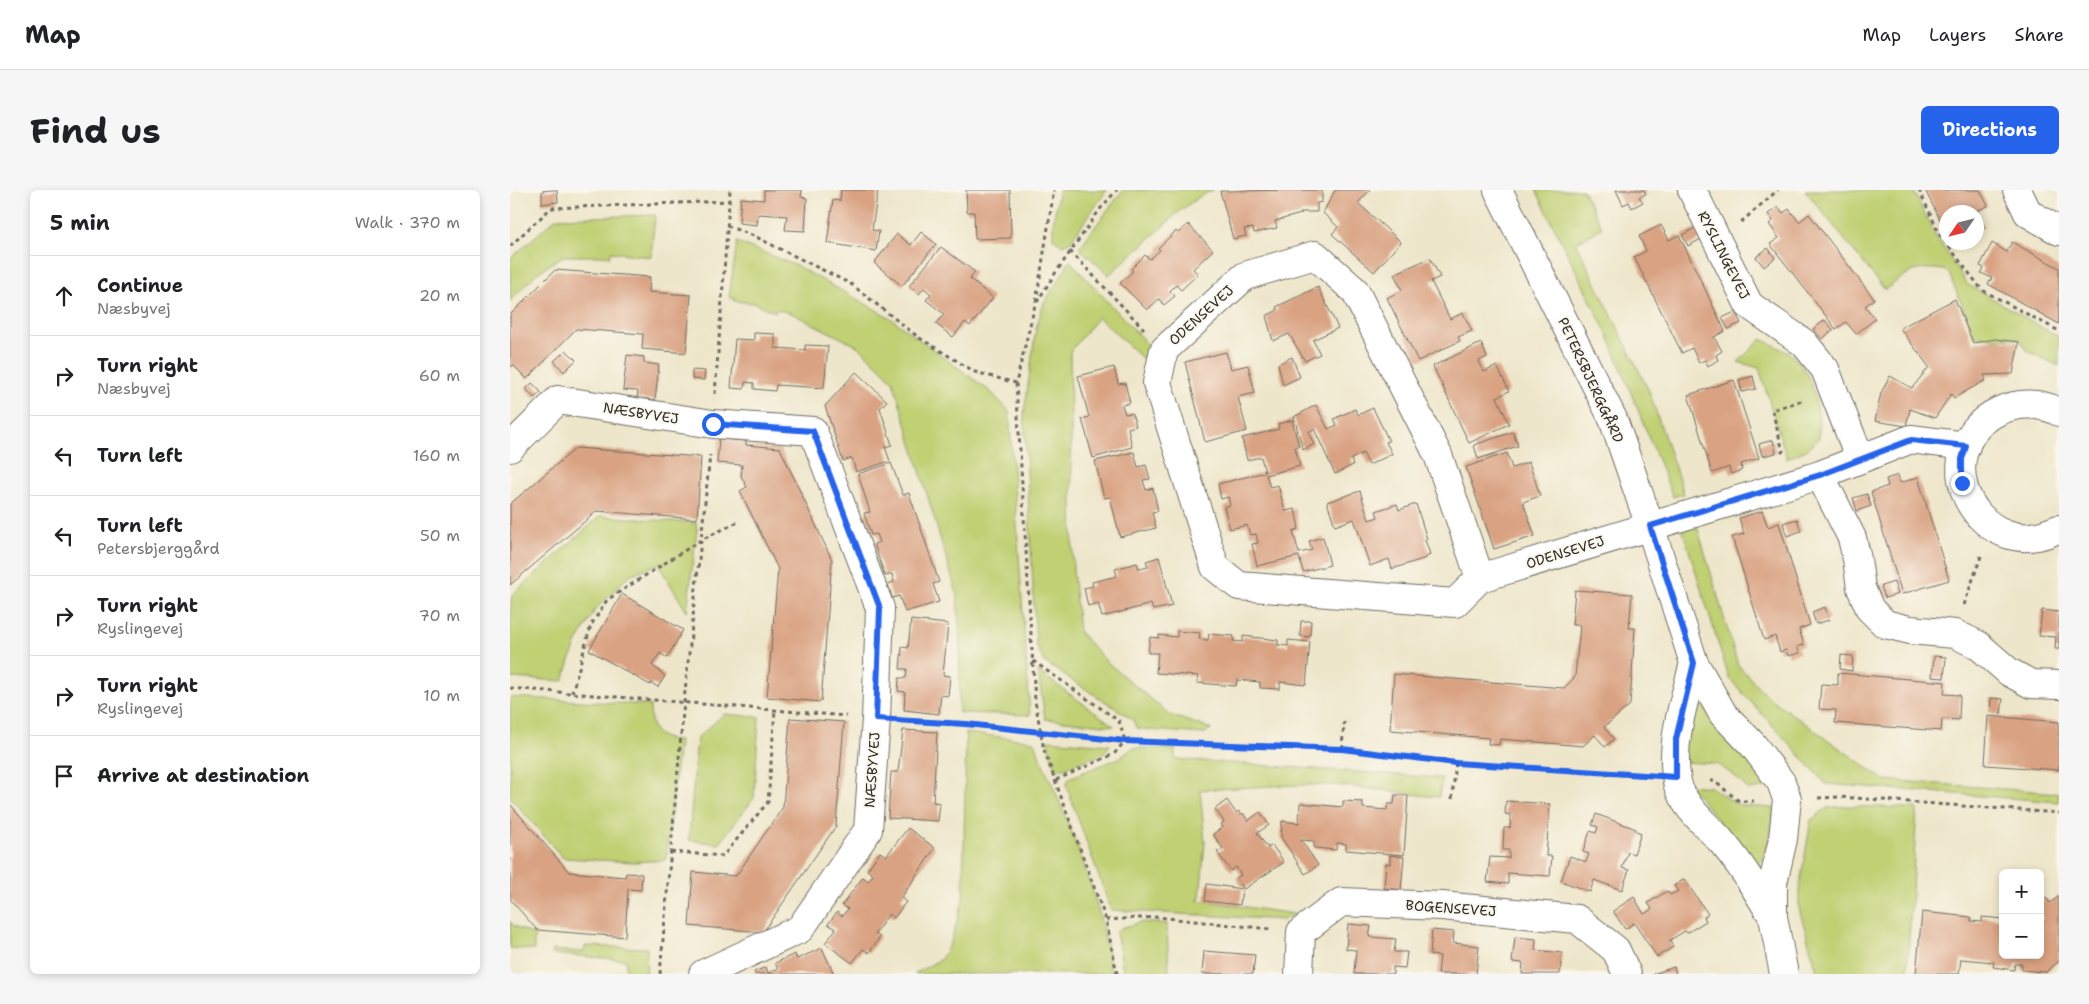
<!DOCTYPE html>
<html lang="en">
<head>
<meta charset="utf-8">
<style>
	:root { --surface:#fff; --page:#f6f6f6; --text:#202124; --muted:#757577; --line:#e0e0e0; --accent:#2563eb }
	body { margin:0; font-family:"Shantell Sans",sans-serif; background:var(--page); color:var(--text) }
	.controls { position:absolute; right:15px; bottom:15px; display:grid; overflow:hidden; border-radius:8px; box-shadow:0 2px 8px #0003 }
	.controls button { width:45px; height:45px; display:grid; place-items:center; padding:0; border:0; border-bottom:1px solid var(--line); background:var(--surface); color:var(--text); font:25px sans-serif }
	.compass { position:absolute; left:1429px; top:15px; width:45px; height:45px; border-radius:50%; background:var(--surface); box-shadow:0 2px 8px #0003; rotate:235deg }
	.stop { position:absolute; width:15px; height:15px; margin:-11px; border:4px solid #2563eb; border-radius:50%; background:#fff }
	.stop.end { background:#2563eb; border-color:#fff; box-shadow:0 1px 5px #0008 }
	.list { margin:0; padding:0; list-style:none }
	h2 { display:flex; justify-content:space-between; align-items:center; height:65px; margin:0; padding:0 20px; font-size:21px }
	h2 small { font-size:16px; font-weight:400; color:var(--muted) }
	.list li { display:grid; grid-template-columns:32px 1fr auto; gap:15px; align-items:center; box-sizing:border-box; height:80px; padding:0 20px; border-top:1px solid var(--line) }
	.list b { display:block; font-size:19px; white-space:nowrap }
	.list p { margin:0; font-size:16px; white-space:nowrap; color:var(--muted) }
	.list em { font-size:16px; font-style:normal; color:var(--muted) }
	.icon { flex:none; width:28px; height:28px; fill:none; stroke:currentColor; stroke-width:2; stroke-linecap:round; stroke-linejoin:round }
	.map { position:relative; flex:none; width:1549px; height:784px; overflow:hidden; border-radius:8px }
	header { display:flex; align-items:center; gap:30px; box-sizing:border-box; height:70px; padding:0 25px; background:var(--surface); border-bottom:1px solid var(--line) }
	header strong { font-size:24px }
	nav { display:flex; gap:28px; margin-inline-start:auto; font-size:18px }
	.intro { display:flex; align-items:center; justify-content:space-between; box-sizing:border-box; height:120px; padding:0 30px }
	h1 { margin:0; font-size:35px }
	.button { padding:12px 22px; border-radius:8px; background:var(--accent); color:#fff; font-size:18px; font-weight:700 }
	main { display:flex; gap:30px; padding:0 30px }
	aside { flex:1; background:var(--surface); border-radius:8px; box-shadow:0 2px 8px #0003 }
	.map>svg:first-child { display:block }
	.green { fill:#c0d073; stroke:#767e4f }
	.building { fill:#d9a282 }
	.lines { fill:none; stroke-linecap:round; stroke-linejoin:round }
	.street-casing { stroke:#6f6c63; stroke-width:30 }
	.path { stroke:#6f6c63; stroke-width:3; stroke-dasharray:4 4; stroke-linecap:butt }
	.street { stroke:#fff; stroke-width:28 }
	.path-bridge { stroke:#6f6c63; stroke-width:3; stroke-dasharray:4 4; stroke-linecap:butt }
	.route { stroke:#2563eb; stroke-width:6 }
	.labels { text-anchor:middle; stroke-width:4; stroke-linejoin:round; paint-order:stroke }
	.street-label { font-size:14px; fill:#2b2b2b; stroke:#fbf7ec }
</style>
</head>
<body>
<header>
<strong>Map</strong>
<nav><a>Map</a><a>Layers</a><a>Share</a></nav>
</header>
<div class="intro"><h1>Find us</h1><a class="button">Directions</a></div>
<main>
<aside>
<h2>5 min<small>Walk · 370 m</small></h2>
<ul class="list">
<li><svg class="icon" aria-label="ahead" viewBox="0 0 24 24"><path d="M12 20V5M6 11l6-6 6 6"/></svg><div><b>Continue</b><p>Næsbyvej</p></div><em>20 m</em></li>
<li><svg class="icon" aria-label="right" viewBox="0 0 24 24"><path d="M7 20v-9h11M14 6l5 5-5 5"/></svg><div><b>Turn right</b><p>Næsbyvej</p></div><em>60 m</em></li>
<li><svg class="icon" aria-label="left" viewBox="0 0 24 24"><path d="M17 20v-9H6M10 6l-5 5 5 5"/></svg><div><b>Turn left</b></div><em>160 m</em></li>
<li><svg class="icon" aria-label="left" viewBox="0 0 24 24"><path d="M17 20v-9H6M10 6l-5 5 5 5"/></svg><div><b>Turn left</b><p>Petersbjerggård</p></div><em>50 m</em></li>
<li><svg class="icon" aria-label="right" viewBox="0 0 24 24"><path d="M7 20v-9h11M14 6l5 5-5 5"/></svg><div><b>Turn right</b><p>Ryslingevej</p></div><em>70 m</em></li>
<li><svg class="icon" aria-label="right" viewBox="0 0 24 24"><path d="M7 20v-9h11M14 6l5 5-5 5"/></svg><div><b>Turn right</b><p>Ryslingevej</p></div><em>10 m</em></li>
<li><svg class="icon" aria-label="arrive" viewBox="0 0 24 24"><path d="M6 21V4h12l-3 4 3 4H6"/></svg><div><b>Arrive at destination</b></div></li>
</ul>
</aside>
<div class="map">
<svg width="1549" height="784" viewBox="0 0 1549 784">
	<rect width="100%" height="100%" fill="#fbf7ec"/>
	<filter id="ink" filterUnits="userSpaceOnUse"><feTurbulence type="fractalNoise" baseFrequency=".02" numOctaves="2"/><feDisplacementMap in="SourceGraphic" scale="10" xChannelSelector="R" yChannelSelector="G"/><feConvolveMatrix kernelMatrix="1 2 1 2 8 2 1 2 1" color-interpolation-filters="sRGB"/></filter>
	<filter id="wash" filterUnits="userSpaceOnUse"><feTurbulence type="fractalNoise" baseFrequency=".0096" numOctaves="4" result="noise"/><feDisplacementMap in="SourceGraphic" scale="20" xChannelSelector="R" yChannelSelector="G"/><feGaussianBlur stdDeviation="1.12" result="paint"/><feColorMatrix in="noise" values="0 0 0 0 0 0 0 0 0 0 0 0 0 0 0 0 0 1.4 0 .05"/><feComposite in="paint" operator="in"/></filter>
	<g filter="url(#wash)">
		<rect width="100%" height="100%" fill="#eee6ca"/>
		<path class="green" d="M549 0H597L560 52 552 55 543 48V33Z
			M613 0H704L692 5 671 20 599 85 569 58Z
			M1026 0H1073L1092 38 1066 53 1139 201 1174 304 1163 307 1099 148Z
			M1295 0H1403L1425 45 1457 94 1549 147V176L1516 160 1510 149 1465 147 1438 81C1406 75 1400 81 1375 100Z
			M145 25 141 67 101 62 100 66H53L27 83 0 111V69L46 28Z
			M227 52 287 76 379 127 481 202 499 221 520 525 449 523 450 449 447 404 383 191 349 157 281 123 266 119 265 122 244 113 224 111V109L219 107Z
			M560 71 641 158 633 169 588 127 560 162 563 380 569 442 598 473 660 525 701 539 693 544 628 539 622 529 534 472 526 455 514 224 526 138 534 113Z
			M1251 149C1260 153 1270 158 1279 163 1304 181 1310 220 1309 248L1298 259 1277 269 1249 178 1228 172Z
			M90 326 186 333 187 339 177 422 148 374 120 385 85 420 66 454 53 491 0 488V419L2 405Z
			M1187 336 1228 475 1257 506 1374 590 1549 603V612L1316 594 1219 488 1172 338Z
			M528 481 604 536 535 529Z
			M0 507 140 515C141 540 143 547 169 551L156 670 124 672 53 668 0 607Z
			M1191 513 1260 597 1239 600 1222 584 1206 574 1174 572V555Z
			M214 524 249 527 244 608 209 654 179 650 187 548Z
			M456 543 525 551C530 571 540 588 548 608 571 664 594 723 601 784H404L431 769 441 752 453 710Z
			M537 550 600 555 593 564 546 581Z
			M623 558 665 559V569L932 588 929 607C893 604 857 597 821 595 778 594 734 598 690 600L695 652 690 708 687 710 785 724 773 730 601 720 556 595 559 588 609 568Z
			M1179 595 1201 597 1225 613 1235 616 1264 618 1260 648 1248 679Z
			M1335 616 1407 618 1397 784H1308L1289 719V699L1301 630 1317 618Z
			M0 731 4 736 24 745V760L0 758Z
			M631 732 657 734 659 784H614L606 742 611 738Z
			M75 756 137 758 136 784H116V770L42 764V760L74 762Z"/>
		<g id="blocks">
			<path class="building" d="M42 0H47L48 12 32 14V1Z
				M254 0H292L291 7 297 8 295 41 275 40 277 26 248 24 247 35 229 33 231 8 254 10Z
				M331 0H368L362 40 369 41 366 61 317 53 323 10 330 11Z
				M456 0H500L501 48 465 49 464 22H457Z
				M812 0V12L807 13V22H791V24L765 31 767 38 744 43 743 38 734 39 736 46 723 49 710 1Z
				M825 0H860L848 13 891 52 864 82 822 44 828 37 813 23Z
				M1106 0H1134L1136 4 1129 7 1133 12 1122 18 1119 12 1113 15Z
				M1415 0H1470L1478 16 1466 21 1474 37 1466 40V22H1436V36L1434 38Z
				M1268 17 1273 23 1279 19 1289 32 1299 24 1364 109 1355 116 1365 129 1346 144 1336 132 1326 139 1260 54 1269 48 1259 34 1263 31 1258 24Z
				M678 34 703 60 683 79 688 84 671 100 666 95 660 101 665 106 654 115 649 109 637 120 610 93 623 81 621 79 635 65 640 69 650 60 648 58 666 41 668 43Z
				M1151 35 1159 50 1169 45 1215 141 1204 147 1212 161 1206 165 1208 170 1198 176 1195 170 1189 173 1182 158 1172 163 1124 67 1136 61 1129 46Z
				M1185 38 1191 49 1178 56 1172 45Z
				M411 42 426 54 392 96 364 73 387 44 401 55Z
				M1502 52 1549 78V134L1478 94 1482 88 1471 83 1474 78 1470 76 1482 53 1497 62Z
				M431 57 465 82 460 89 483 108 460 136 455 132 443 147 426 134 434 124 416 110 421 104 414 98 409 104 399 96Z
				M1258 58 1265 68 1254 77 1246 67Z
				M920 68 930 87 921 91 940 129 953 123 962 141 948 147 950 151 908 171 877 108 892 100 884 84Z
				M45 80 140 87 139 102 181 105 176 163 132 159 133 144 66 139 17 189 3 175 0 178V125Z
				M808 97 828 138 803 150 810 164 795 171 779 144 763 151 756 126 768 120 766 117Z
				M1445 109 1463 153 1485 149 1509 152 1503 184 1474 185 1476 190 1444 208 1441 204 1425 228 1400 219 1396 236 1365 231 1371 203 1380 186 1402 198 1419 177 1390 138Z
				M1225 122 1231 133 1218 139 1212 128Z
				M1315 130 1323 140 1312 149 1303 139Z
				M244 143 265 144V158L295 160V155L318 156 314 198 266 195 265 201 244 199V193L235 192 234 199 221 198 225 149 244 150Z
				M971 153 977 167 969 171 974 182 987 176 999 201 987 207 999 234 959 253 923 176Z
				M56 160 66 170 54 182 44 171Z
				M716 162 721 179 738 175 745 203 728 207 737 241 695 252 675 172Z
				M117 165 134 167V173L149 175 145 210 127 208 128 201 113 200Z
				M782 167 790 187 773 195 768 174Z
				M604 177 608 194 615 193 620 213 612 215 615 224 622 223 626 236 618 238 622 257 583 268 572 229 579 227 568 186Z
				M182 180 195 181 194 190 182 189Z
				M346 182 377 211 370 218 382 255 375 257 380 271 346 282 342 268 333 271 315 216Z
				M1243 186 1246 199 1232 202 1229 190Z
				M1224 190 1249 268 1231 274 1232 280 1221 284 1219 277 1202 283 1178 205Z
				M22 193 31 202 24 208 16 199Z
				M806 215 818 239 827 235 824 229 845 219 848 225 863 218 879 251 876 252 882 264 859 275 853 263 841 269 843 275 825 284 804 239 798 242 804 254 793 260 784 227Z
				M782 230 789 256 785 257 790 276 756 285 760 297 768 295 775 321 785 319 789 339 783 341 789 363 802 360 799 351 813 347 820 375 793 382 789 366 747 376 742 354 748 353 746 344 740 345 737 335 720 339 714 317 720 315 718 307 711 309 708 294 755 282 751 267 737 270 732 248 769 239 768 234Z
				M1003 242 1008 256 968 269 964 255Z
				M209 249 236 251V255L270 258 322 370 311 512 257 507 268 379 230 301 237 297 231 286 232 275 207 273Z
				M1263 250 1266 263 1252 266 1249 254Z
				M66 258 191 267 187 329 87 321 0 395V314Z
				M624 262 628 277 636 275 640 289 633 290 636 300 643 298 648 321 642 322 646 338 610 347 600 307 594 308 585 271Z
				M997 263 1002 278 1019 272 1030 306 1013 312 1025 346 984 359 956 277Z
				M381 273 393 305 399 303 429 392 423 394 429 412 395 422 389 406 382 408 378 394 384 392 382 384 375 386 364 354 370 352 367 344 361 345 354 323 360 322 348 284Z
				M1388 285 1390 293 1408 287 1439 390 1392 404 1361 302 1378 296 1376 289Z
				M850 301 859 330 868 327 866 321 887 314 889 320 906 314 917 349 915 350 920 364 916 368 882 379 879 369 860 376 844 329 825 336 817 312Z
				M1357 304 1361 316 1347 321 1343 308Z
				M1252 321 1258 337 1269 333 1300 435 1289 439 1294 455 1287 457 1290 463 1278 466 1276 460 1270 462 1265 446 1254 450 1222 347 1234 344 1229 328Z
				M1287 329 1291 341 1277 346 1273 333Z
				M649 367 662 416 643 420 641 414 592 427 588 413 578 416 574 398 583 396 582 392 607 386 605 379 627 373 629 379 638 377 636 371Z
				M1384 392 1388 404 1375 408 1371 396Z
				M1065 400 1122 404 1119 438H1125L1120 515 1094 537 1104 549 1095 557 1085 545 1073 556 990 549 989 555 978 554 979 548 880 540 884 484 1054 498 1065 487 1070 435H1062Z
				M112 404 173 440 157 468 150 463 142 475 155 486 148 497 141 493 140 495 79 460Z
				M1315 417 1319 430 1306 434 1302 422Z
				M1532 420 1549 422V459H1545L1546 447 1529 446Z
				M401 430 438 434 433 485 440 486 438 506 431 505 429 524 394 520 395 502 388 501 389 488H396L397 479H390L392 457 398 458Z
				M791 431H801L800 447 790 446Z
				M667 441 690 443 689 449 698 450 699 444 724 446 723 451 733 452V446L768 450V455L778 456V450L800 452 796 495 770 492V499L750 498V492L727 490 726 496 687 493 688 486 646 483 648 463H638L640 447 649 448V445L667 447Z
				M1331 465 1343 466 1342 481 1330 479Z
				M1424 466 1436 467 1434 488 1422 487Z
				M1328 483 1435 492 1434 504 1450 505 1449 530 1432 529 1431 541 1325 533 1326 520 1309 519 1311 494 1328 495Z
				M1481 508 1493 509 1491 524 1480 522Z
				M1478 526 1549 532V580L1475 575Z
				M280 528 334 532 326 636 253 742 179 736 183 682 226 686 273 617Z
				M393 540 427 542 423 612 430 613 428 631 378 628 381 582H388Z
				M885 605H898L894 665 836 660V654L827 653 826 660 804 658V651L791 650 808 675 795 684 771 647 772 631 789 633 790 613 833 617V611L853 612V618L877 620 878 614H884Z
				M717 610 726 623 729 621 731 625 733 623 738 631 750 622 759 635 747 643 758 658 762 655 774 672 734 699 726 688 731 685 726 677 721 681 707 662 713 659 703 644 713 637 711 634 714 632 705 619Z
				M996 611 1040 614 1036 666H1042L1040 686 998 683V694L977 692 980 667 999 668V660H993L994 638H1000L1001 625 995 624Z
				M0 614 59 682 115 687 116 683 132 684 131 700 118 699 115 747 27 740 0 709Z
				M1086 624 1126 639V641L1131 643 1124 664 1118 662 1112 678 1119 680 1112 700 1084 690 1080 702 1051 691 1060 666 1076 672 1079 664 1073 662 1080 641 1086 643 1088 637 1082 635Z
				M398 638 425 658 391 708 396 712 384 728 379 724 365 744 370 747 359 763 353 759 342 773 315 753 326 739 318 734 327 722 332 726 338 719 332 715 353 687 358 691 363 685 357 680 370 662 376 666Z
				M880 665 894 667 891 700 874 698 876 673 880 674Z
				M1174 689 1198 724 1194 727 1196 731 1177 743 1175 741 1160 750 1163 757 1147 767 1124 733 1115 739 1103 721 1124 707 1134 724 1142 719 1138 713 1157 701 1160 705 1168 701 1164 696Z
				M697 694 732 699 730 715 695 711Z
				M1549 706V771L1536 782 1512 780V774H1505L1504 780 1483 777 1484 772 1451 769 1449 784H1406L1412 722 1461 727V731L1472 732V727L1493 729V765H1530V730L1533 728 1530 725V713L1536 708 1540 713Z
				M838 734 861 736 859 747 886 749 884 762H897L895 778 883 777V784H844L846 760 836 759Z
				M922 740 944 742 943 753 969 756 966 784H928L930 766 920 765Z
				M1005 747 1026 749 1025 760 1052 763 1050 784H1012L1013 773 1002 772Z
				M312 758 324 784H245L244 782 256 777 258 783 268 779 265 773 285 764 287 769Z
				M694 761 745 765 743 784H692Z
				M1164 777 1166 784H1143Z"/>
		</g>
	</g>
	<g filter="url(#ink)">
		<use href="#blocks" fill-opacity="0" stroke="#6f6c63" stroke-width="1"/>
		<g class="lines">
			<g class="street-casing">
				<path id="street" d="M988 0 1103 229 1140 336 1184 473 1213 524 1243 555 1271 592 1277 609 1273 649 1263 693V727L1274 784
					M1182 0 1239 115 1294 153 1315 179 1350 269
					M1507 0 1518 23 1549 41
					M1549 222C1511 202 1459 224 1452 269 1445 311 1483 355 1527 346 1535 345 1542 341 1549 339
					M0 258 48 210 203 234 303 241 370 418 366 529 358 640 290 739 193 784
					M1310 285 1342 348 1347 369 1351 398 1360 419 1375 434 1400 440 1445 444 1468 455 1499 482 1521 494 1549 495
					M970 388 928 265 845 101 805 65 735 86 654 160 647 193 705 377 729 396 945 413 970 388 1310 285 1401 249 1456 256
					M1184 473C1175 509 1161 548 1166 586 1169 614 1194 632 1211 651 1231 674 1247 701 1263 727
					M789 784 791 742 831 712 932 716 1067 729 1106 760 1117 784"/>
			</g>
			<path class="path" d="M1409 0 1430 45 1472 100 1549 141
				M1231 32 1268 0
				M217 36 244 46 341 94 408 147 465 182 506 193
				M0 56 41 18 219 11
				M560 61 634 139
				M526 112 544 0
				M205 204 220 0
				M1271 263 1273 261 1262 220 1294 210
				M1454 415 1471 366
				M523 471 609 531 615 551
				M0 498 336 526
				M62 503 81 435 97 410 191 350 230 331
				M397 531 457 534
				M615 551 832 559 946 573 1136 586
				M832 559 834 532
				M546 590 604 564 615 551
				M1200 591H1204L1229 611H1244
				M1308 608 1330 607 1549 623
				M942 609 946 573
				M161 662 213 666 258 612 265 520
				M596 730 647 727 760 739
				M150 784 174 511 200 265
				M607 784 596 730 534 560 525 511 506 193 525 115 544 85 591 18 607 0"/>
			<use href="#street" class="street"/>
			<path class="path-bridge" d="M457 534 615 551"/>
		</g>
	</g>
	<g class="lines" filter="url(#ink)">
		<path class="route" d="M203 234 303 241 370 418 366 529 456 534 615 551 832 559 946 573 1166 587V549L1184 473 1140 336 1310 285 1401 250 1456 256 1452 269V293"/>
	</g>
	<g class="labels">
		<g class="street-label">
			<text transform="translate(1214 65) rotate(63)" y="5">RYSLINGEVEJ</text>
			<text transform="translate(691 125) rotate(-42)" y="5">ODENSEVEJ</text>
			<text transform="translate(1081 190) rotate(65)" y="5">PETERSBJERGGÅRD</text>
			<text transform="translate(131 223) rotate(9)" y="5">NÆSBYVEJ</text>
			<text transform="translate(1055 362) rotate(-17)" y="5">ODENSEVEJ</text>
			<text transform="translate(362 580) rotate(-86)" y="5">NÆSBYVEJ</text>
			<text transform="translate(941 718) rotate(4)" y="5">BOGENSEVEJ</text>
		</g>
	</g>
</svg>
<div class="controls">
<button>+</button>
<button>−</button>
</div>
<svg class="compass" viewBox="-18 -18 36 36"><path d="M0-13l5 13h-10z" fill="#e53935"/><path d="M0 13l5-13h-10z" fill="#757577"/></svg>
<div class="stop" style="left:203px;top:234px"></div>
<div class="stop end" style="left:1452px;top:293px"></div>
</div>
</main>
</body>
</html>
